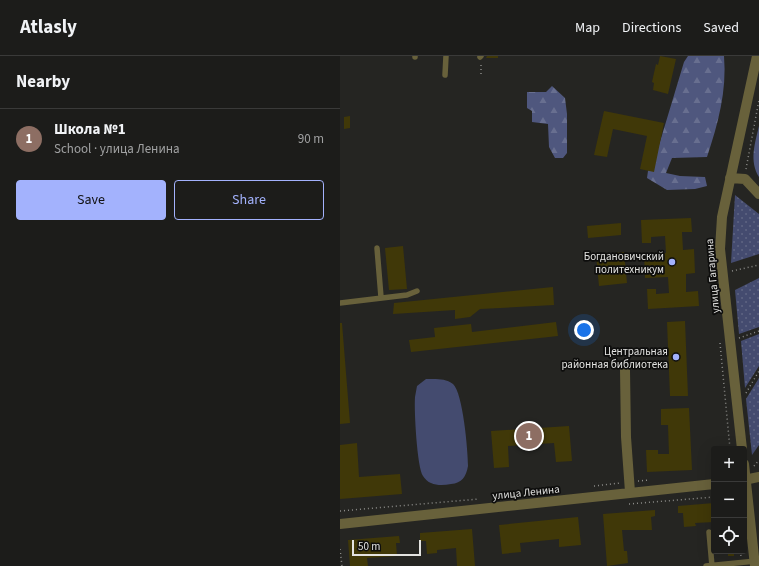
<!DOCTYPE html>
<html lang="en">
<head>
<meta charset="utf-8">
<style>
	:root { --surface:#1c1c1a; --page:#292927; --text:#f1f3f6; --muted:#a0a1a2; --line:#3a3a39; --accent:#a3b2fd }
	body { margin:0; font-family:"Source Sans 3",sans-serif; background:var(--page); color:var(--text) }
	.controls { position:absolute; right:12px; bottom:12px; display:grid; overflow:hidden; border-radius:4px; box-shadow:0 4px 16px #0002 }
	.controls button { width:36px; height:36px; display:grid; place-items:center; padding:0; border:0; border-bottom:1px solid var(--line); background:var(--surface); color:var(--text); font:20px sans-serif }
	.scale { position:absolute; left:12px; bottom:10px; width:69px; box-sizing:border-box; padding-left:4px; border:2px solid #e3e3e1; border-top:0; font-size:11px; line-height:14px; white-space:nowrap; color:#e3e3e1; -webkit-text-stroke:3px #0e0e0d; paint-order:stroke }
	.you { position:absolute; left:244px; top:274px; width:14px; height:14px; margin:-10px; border:3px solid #fff; border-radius:50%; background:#1a73e8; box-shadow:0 0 0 6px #1a73e833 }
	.badge { display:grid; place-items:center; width:26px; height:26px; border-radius:50%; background:var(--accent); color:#fff; font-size:13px; font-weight:700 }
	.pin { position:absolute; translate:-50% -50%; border:2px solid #fff; box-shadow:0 1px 4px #0006 }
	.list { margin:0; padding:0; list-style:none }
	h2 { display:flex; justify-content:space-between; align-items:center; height:52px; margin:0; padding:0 16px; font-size:17px }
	h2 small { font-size:13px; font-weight:400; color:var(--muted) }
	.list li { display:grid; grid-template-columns:26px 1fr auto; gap:12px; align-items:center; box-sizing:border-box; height:60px; padding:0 16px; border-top:1px solid var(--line) }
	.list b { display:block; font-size:15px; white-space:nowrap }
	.list p { margin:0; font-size:13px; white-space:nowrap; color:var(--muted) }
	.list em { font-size:13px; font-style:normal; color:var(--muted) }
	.actions { display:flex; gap:8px; padding:12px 16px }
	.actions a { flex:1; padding:9px 0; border:1px solid var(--accent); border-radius:4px; text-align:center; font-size:14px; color:var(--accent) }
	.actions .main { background:var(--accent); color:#111 }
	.icon { flex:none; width:22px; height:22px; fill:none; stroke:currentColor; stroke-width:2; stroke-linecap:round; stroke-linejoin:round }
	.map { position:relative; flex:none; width:419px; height:510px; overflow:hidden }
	header { display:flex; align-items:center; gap:24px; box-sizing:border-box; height:56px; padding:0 20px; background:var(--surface); border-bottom:1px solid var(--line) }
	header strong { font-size:19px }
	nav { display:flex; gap:22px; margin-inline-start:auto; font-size:14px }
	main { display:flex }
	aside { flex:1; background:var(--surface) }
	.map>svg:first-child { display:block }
	.forest { fill:url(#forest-firs) }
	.park { fill:url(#park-dots) }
	.pitch { fill:#444b6f }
	.building { fill:#403808 }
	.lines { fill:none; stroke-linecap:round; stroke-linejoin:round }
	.path { stroke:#8c8c89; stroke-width:1.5; stroke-dasharray:1 3; stroke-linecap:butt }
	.service { stroke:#68613b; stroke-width:5.5 }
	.minor { stroke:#68613b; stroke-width:10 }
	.poi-dot { fill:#a3b2fd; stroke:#0e0e0d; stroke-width:1.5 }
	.labels { text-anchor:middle; stroke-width:3.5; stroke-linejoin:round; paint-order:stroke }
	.poi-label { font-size:11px; fill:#e3e3e1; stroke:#0e0e0d; text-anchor:end }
	.street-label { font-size:11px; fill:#e3e3e1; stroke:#0e0e0d }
</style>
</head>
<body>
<header>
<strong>Atlasly</strong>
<nav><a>Map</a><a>Directions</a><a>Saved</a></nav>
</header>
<main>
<aside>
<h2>Nearby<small></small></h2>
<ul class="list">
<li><span class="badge" style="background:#8d6e63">1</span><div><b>Школа №1</b><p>School · улица Ленина</p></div><em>90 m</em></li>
</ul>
<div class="actions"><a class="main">Save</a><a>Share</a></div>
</aside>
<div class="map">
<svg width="419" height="510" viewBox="0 0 419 510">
	<defs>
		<pattern id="forest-firs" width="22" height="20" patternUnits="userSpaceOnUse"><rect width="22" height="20" fill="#4f577e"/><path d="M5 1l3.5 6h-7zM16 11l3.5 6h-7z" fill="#686f90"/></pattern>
		<pattern id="park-dots" width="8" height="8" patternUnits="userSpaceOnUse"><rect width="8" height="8" fill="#444b6f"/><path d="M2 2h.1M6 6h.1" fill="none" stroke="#5f6583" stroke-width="1.8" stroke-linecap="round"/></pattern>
	</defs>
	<rect width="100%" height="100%" fill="#252522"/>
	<path class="forest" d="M348 0H384C387 35 378 68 367 101L332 102 326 117 340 120 365 121 367 130 355 133 327 134 307 122 308 115 313 109 344 6Z
		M212 30 225 42 227 58V97L223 102H215L209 91 208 68 192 66V55L187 52V36H206Z
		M419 70V121C409 105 415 87 419 70Z"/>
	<path class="park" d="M395 139 419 158V198L391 207Z
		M419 222V271L399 278 395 234Z
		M419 278V310L405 332 401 285Z
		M419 322V389L412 399 406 343Z"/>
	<path class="pitch" d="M86 323C96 323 105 322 113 328 123 337 128 395 128 410 126 421 122 427 111 428 101 430 89 430 83 420 77 411 74 354 75 341L77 330Z"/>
	<path class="building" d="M147 0H158V2H146Z
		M320 0 336 3 328 38 313 34 314 27 312 26 316 8 318 9Z
		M264 55 324 67 314 116 300 113 307 80 273 73 267 101 254 99Z
		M10 60V72L4 73V61Z
		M351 162 352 176H342L343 194 354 193 355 217 346 218V236L358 235 359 250 308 253 307 233H316V238L329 237 328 221 305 222 304 198 326 197 325 180 311 181V187H302L301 164Z
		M281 167V179L248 182 247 170Z
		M63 190 67 233 49 234 45 192Z
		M284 196 287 227 259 230 256 199Z
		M213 231 214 249 140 253 130 261 115 263V254L53 258 54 247Z
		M345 265 348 340H330L327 266Z
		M216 266 218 280 71 296 69 284 95 281 94 272 131 268 132 276Z
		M0 267H2L10 367 0 368Z
		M349 352 352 414 307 416 306 394H318V398H329L328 369H321V353Z
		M229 370 232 405 216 406 214 387 168 390 169 411 154 412 151 375Z
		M17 387 19 421 60 418 62 438 0 443V389Z
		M374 447V466L355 467 356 470 344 471 343 457H338V450Z
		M315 454V460L311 461 312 474H282L284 495H287L288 507 267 510 263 458Z
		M238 461 241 489 219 491V483L180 487 181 496 162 498 159 469Z
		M132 473 135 510H117L116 492 97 494V497L87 498 86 485H80V477Z
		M59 480 60 487H56L57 500 27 502 28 510H10L8 484Z
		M375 495H394V500H388V497L375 498Z"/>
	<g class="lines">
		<path class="path" d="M141 9V19
			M406 113 419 44
			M392 215 419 209
			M399 282 419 275
			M380 287 390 393
			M406 337 419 315
			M414 410 419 404
			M298 425 310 424
			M254 430 280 427
			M289 448 374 441
			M0 455 139 443
			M0 493 2 510
			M400 495 401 500"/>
		<path class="service" d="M75 1V0
			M140 1 141 0
			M105 19 106 0
			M37 192 41 241
			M0 247 67 239 77 235
			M369 476 372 510
			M366 510 416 505"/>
		<path class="minor" d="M390 122 405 123 419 138
			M285 314 286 381 290 436
			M402 393 380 193 382 161 417 0
			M404 408 415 510
			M404 424 419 421
			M0 468 374 428"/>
	</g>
	<g class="poi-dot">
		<circle cx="332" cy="206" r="4"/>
		<circle cx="336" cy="301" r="4"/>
	</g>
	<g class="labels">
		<g class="poi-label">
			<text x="324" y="204">Богдановичский<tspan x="324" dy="13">политехникум</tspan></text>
			<text x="328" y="299">Центральная<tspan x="328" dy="13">районная библиотека</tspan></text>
		</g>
		<g class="street-label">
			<text transform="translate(372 220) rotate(-95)" y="4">улица Гагарина</text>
			<text transform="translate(186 436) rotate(-6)" y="4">улица Ленина</text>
		</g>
	</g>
</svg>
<div class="controls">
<button>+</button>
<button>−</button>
<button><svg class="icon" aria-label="locate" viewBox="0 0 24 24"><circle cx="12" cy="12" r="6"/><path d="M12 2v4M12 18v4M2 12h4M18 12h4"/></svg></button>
</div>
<div class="scale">50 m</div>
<div class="you"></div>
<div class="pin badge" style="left:189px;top:380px;background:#8d6e63">1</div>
</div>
</main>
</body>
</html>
